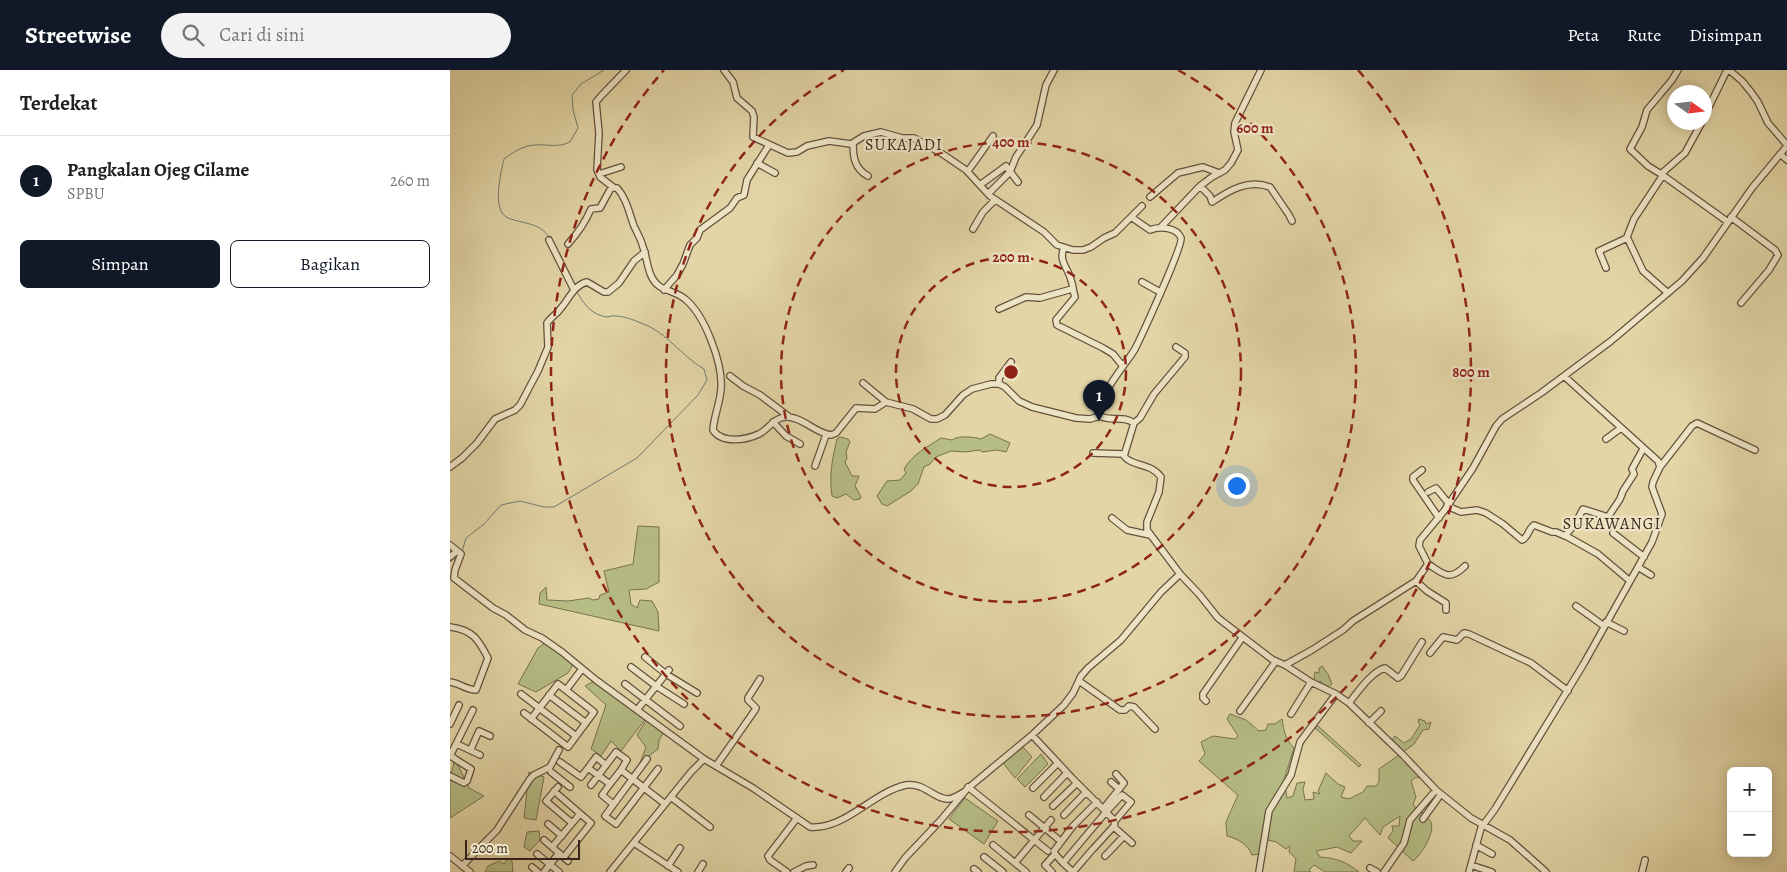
<!DOCTYPE html>
<html lang="id">
<head>
<meta charset="utf-8">
<style>
	:root { --surface:#fff; --page:#f2f2f2; --text:#222; --muted:#767676; --line:#e0e0e0; --accent:#111827 }
	body { margin:0; font-family:Alegreya,serif; background:var(--page); color:var(--text) }
	.controls { position:absolute; right:15px; bottom:15px; display:grid; overflow:hidden; border-radius:8px; box-shadow:0 2px 12px #0003 }
	.controls button { width:45px; height:45px; display:grid; place-items:center; padding:0; border:0; border-bottom:1px solid var(--line); background:var(--surface); color:var(--text); font:25px sans-serif }
	.compass { position:absolute; left:1217px; top:15px; width:45px; height:45px; border-radius:50%; background:var(--surface); box-shadow:0 2px 12px #0003; rotate:104deg }
	.scale { position:absolute; left:15px; bottom:12px; width:115px; box-sizing:border-box; padding-left:5px; border:2px solid #3a251a; border-top:0; font-size:14px; line-height:18px; white-space:nowrap; color:#3a251a; -webkit-text-stroke:4px #ede4c5; paint-order:stroke }
	.you { position:absolute; left:786px; top:415px; width:18px; height:18px; margin:-12px; border:4px solid #fff; border-radius:50%; background:#1a73e8; box-shadow:0 0 0 8px #1a73e833 }
	.badge { display:grid; place-items:center; width:32px; height:32px; border-radius:50%; background:var(--accent); color:#fff; font-size:16px; font-weight:700 }
	.pin { position:absolute; translate:-50% -41px; filter:drop-shadow(0 1px 2px #0008) }
	.pin::after { content:''; position:absolute; top:26px; width:18px; height:15px; background:inherit; clip-path:polygon(0 0,100% 0,50% 100%) }
	.list { margin:0; padding:0; list-style:none }
	h2 { display:flex; justify-content:space-between; align-items:center; height:65px; margin:0; padding:0 20px; font-size:21px }
	h2 small { font-size:16px; font-weight:400; color:var(--muted) }
	.list li { display:grid; grid-template-columns:32px 1fr auto; gap:15px; align-items:center; box-sizing:border-box; height:90px; padding:0 20px; border-top:1px solid var(--line) }
	.list b { display:block; font-size:19px; white-space:nowrap }
	.list p { margin:0; font-size:16px; white-space:nowrap; color:var(--muted) }
	.list em { font-size:16px; font-style:normal; color:var(--muted) }
	.actions { display:flex; gap:10px; padding:15px 20px }
	.actions a { flex:1; padding:11px 0; border:1px solid var(--accent); border-radius:8px; text-align:center; font-size:18px; color:var(--accent) }
	.actions .main { background:var(--accent); color:#fff }
	.icon { flex:none; width:28px; height:28px; fill:none; stroke:currentColor; stroke-width:2; stroke-linecap:round; stroke-linejoin:round }
	.map { position:relative; flex:none; width:1337px; height:802px; overflow:hidden }
	header { display:flex; align-items:center; gap:30px; box-sizing:border-box; height:70px; padding:0 25px; background:var(--accent); color:#fff }
	header strong { font-size:24px }
	nav { display:flex; gap:28px; margin-inline-start:auto; font-size:18px }
	.search { width:350px; height:45px; background:var(--page); display:flex; align-items:center; gap:12px; box-sizing:border-box; padding:0 18px; border-radius:28px; color:var(--muted); font-size:19px }
	main { display:flex }
	aside { flex:1; background:var(--surface) }
	.map>svg:first-child { display:block }
	.green { fill:#b6bd85; stroke:#787150 }
	.lines { fill:none; stroke-linecap:round; stroke-linejoin:round }
	.stream { stroke:#717d72; stroke-width:1 }
	.minor-casing { stroke:#64513d; stroke-width:8 }
	.minor { stroke:#ede4c5; stroke-width:5.5 }
	.ring { fill:none; stroke:#8f2418; stroke-width:2.5; stroke-dasharray:9 6 }
	.labels { text-anchor:middle; stroke-width:4.5; stroke-linejoin:round; paint-order:stroke }
	.quarter-label { font-size:16px; letter-spacing:1px; fill:#3a251a; stroke:#ede4c5 }
	.centre { fill:#8f2418; stroke:#ede4c5; stroke-width:2.5 }
	.ring-label { font-size:15px; text-anchor:middle; font-weight:bold; fill:#8f2418; stroke:#ede4c5; stroke-width:4.5; stroke-linejoin:round; paint-order:stroke }
</style>
</head>
<body>
<header>
<strong>Streetwise</strong>
<div class="search"><svg class="icon" aria-label="search" viewBox="0 0 24 24"><circle cx="10" cy="10" r="6"/><path d="M15 15l6 6"/></svg>Cari di sini</div>
<nav><a>Peta</a><a>Rute</a><a>Disimpan</a></nav>
</header>
<main>
<aside>
<h2>Terdekat<small></small></h2>
<ul class="list">
<li><span class="badge">1</span><div><b>Pangkalan Ojeg Cilame</b><p>SPBU</p></div><em>260 m</em></li>
</ul>
<div class="actions"><a class="main">Simpan</a><a>Bagikan</a></div>
</aside>
<div class="map">
<svg width="1337" height="802" viewBox="0 0 1337 802">
	<rect width="100%" height="100%" fill="#e3d5a6"/>
	<filter id="stains"><feTurbulence type="fractalNoise" baseFrequency=".004" numOctaves="4"/><feColorMatrix values="0 0 0 0 .2 0 0 0 0 .09 0 0 0 0 .02 0 0 0 .5 -.17"/></filter>
	<radialGradient id="worn" r=".72"><stop offset=".6" stop-color="#630" stop-opacity="0"/><stop offset="1" stop-color="#630" stop-opacity=".3"/></radialGradient>
	<path class="green" d="M540 364 560 373 556 382 547 380 532 382 530 380 515 382 501 381 486 387 480 394 474 397 468 414 461 421 437 436 432 434 427 426 437 411 450 410 456 403 454 399C463 384 477 377 491 368L502 370C509 365 523 367 531 369Z
		M390 367 398 369 400 372 396 382 397 388 395 392 402 406H409L405 416 411 427 410 429 404 430 396 424 387 428 382 426C379 405 382 390 387 369Z
		M188 456 209 457V512L196 519 179 520 181 534 187 538 190 530 202 531 208 542 209 561 89 534 90 523 96 517 97 530 118 531 139 528 143 530 149 529 150 525 159 522 154 501 183 494Z
		M96 572 124 593 118 603 86 622 68 614 88 578Z
		M872 596 878 604 882 614 878 617 872 614 871 611 867 613 863 611 865 608 864 606 865 602 869 603V598Z
		M146 610 197 647 171 681 161 671 151 686 141 679 156 635 135 616Z
		M780 644 796 650 809 661 816 660 818 654H825L832 649C834 661 835 669 844 678L834 710 837 728 843 726 847 713 855 712 853 719 855 730 864 729 863 722 870 724 868 721 876 703 888 714 895 717 891 727 899 729 913 722 917 716H926L929 712V699L949 685 971 708 966 707 961 711 966 727 963 734 969 743 973 742C975 745 979 749 981 752 985 763 972 784 963 791L938 768 943 761 942 756H949L950 746 933 757 930 765 915 748 899 766 903 771H912L901 783 887 777 866 781 870 787C886 788 897 792 909 802H875L864 795 859 800 861 802H844L846 789 839 782 840 776 836 779 826 772 818 770 809 784 802 785C798 774 788 769 777 766L776 752 788 725 749 691 755 684 751 672 763 666 785 669 788 666 777 649Z
		M197 649 214 662 209 670 208 679 190 693 196 677 187 665Z
		M969 649 975 651 976 654 981 652 979 659 973 660 964 674 952 683 941 671 945 666 954 673 961 669 970 655 968 652Z
		M868 656 911 695 909 697 864 657Z
		M572 676 582 687 565 708 553 693Z
		M591 684 598 694 575 717 567 709Z
		M5 689 19 718 34 726 0 748V708Z
		M79 702 94 707 86 750 74 748Z
		M515 728 548 751 534 774 499 749Z
		M89 761 90 770 80 781 74 777 77 762Z
		M58 788 62 791 63 802H35L38 796 49 791 54 794Z"/>
	<g class="lines">
		<path class="stream" d="M99 167C89 152 73 154 58 148 41 141 51 102 54 89 63 82 73 76 84 75 97 74 108 78 120 72L128 58 123 40 122 25 131 14 154 0
			M12 482 16 468 33 455 51 435 70 431 94 437H104L187 388 248 325 257 310 254 299C231 286 217 262 191 253 184 250 173 246 165 246 162 245 160 247 157 247 141 245 133 233 126 220
			M0 492 7 486"/>
		<g class="minor-casing">
			<path id="minor" d="M274 0 283 12 287 28 302 41 304 47 303 67 338 83 347 82 357 76 379 71 401 74 414 66 431 62 452 68H464L491 83 516 100 540 126 594 162 607 175 623 180H633L641 177 654 168 665 163 681 147 700 160C709 156 727 157 731 168 733 176 691 267 685 279 675 296 647 325 650 346 661 352 673 345 684 353L674 386C682 397 700 392 711 407L709 422 697 452V460L730 504 749 524 768 548 823 590 835 595 861 612 886 624 899 633 953 685 986 720 1021 748 1060 770 1096 802
				M1228 0 1222 10 1197 40 1192 57 1180 79 1198 96 1211 104 1235 83 1252 52
				M1279 0 1292 11 1301 22 1308 32 1318 53 1337 75
				M1254 47 1277 0
				M403 73C403 88 405 99 418 106
				M1330 84 1337 90
				M307 93 325 103
				M518 101 543 66
				M149 104 147 100 149 63 146 32 152 25 176 0
				M1211 104 1278 152
				M1213 105 1184 149 1177 167 1193 201 1218 223
				M530 115 556 96 568 112
				M750 116 760 126 762 132C780 120 798 109 820 117L839 145 842 151
				M163 117 150 107 149 104 171 97
				M538 124 560 102 566 87 587 55 596 15 604 0
				M700 127 728 103 753 97 769 103
				M681 147 692 136
				M1281 147 1325 180 1328 185 1319 200 1291 233
				M711 157 750 116 762 107 775 100 781 93 788 80 784 62 785 53 811 0
				M523 159 533 142 545 130
				M99 170 124 220
				M118 174C128 163 135 153 141 139L150 138 161 118H167C177 129 179 143 184 156 187 163 191 169 193 177 196 185 197 195 200 203 207 223 222 218 235 229 255 245 273 294 271 319 270 333 264 346 263 360 272 374 296 370 309 364 319 359 325 346 338 347 354 348 365 363 381 365L386 363 406 338 425 339 436 332 463 339 481 349H487L495 345 513 325 522 319 541 314H549L555 317 569 331 582 337 626 348 640 349 650 346
				M614 178C608 190 618 198 621 210 623 215 623 221 625 227L606 250 607 255 653 278 663 284 672 295
				M1156 198 1149 181 1177 168
				M692 212 710 222
				M214 220 227 205 233 194 240 175 247 168 250 160 280 138 287 128 294 125 297 110 319 75
				M549 239 576 227 590 228 622 219
				M280 306 293 316 310 325 338 346
				M413 313 436 332
				M549 314V308L561 292
				M323 352 336 366 350 374
				M684 353 690 348 704 324 735 287V283L726 277
				M1156 369 1171 358
				M643 383 674 384
				M365 396 376 365
				M0 397 12 388 27 373 45 349 65 340 70 335 88 301 98 277 97 253C101 247 107 244 111 238 119 229 124 215 137 212L154 222H158L169 213 184 191 195 182
				M1210 397 1242 356 1247 353 1305 380
				M972 400 963 407V410L989 448
				M978 422 986 418 999 434
				M997 436 1011 442 1027 440 1036 443 1053 454 1072 470C1078 468 1078 459 1084 455L1102 462H1106L1115 466 1125 454 1133 439 1158 447 1170 429 1173 421 1184 404 1182 399 1193 379
				M662 448 677 460 700 465
				M1163 463 1194 487
				M1116 466 1148 484 1180 511
				M0 475 11 484 5 500 4 508 43 538 56 545 75 560 92 568 112 582 146 610 254 689
				M0 487 7 481
				M978 494C994 504 999 512 1015 496
				M1188 497 1201 505
				M966 511 977 521 996 533V540
				M1126 536 1154 556
				M1156 552 1174 561
				M0 557C23 560 28 569 38 588L26 620C17 620 9 613 0 612
				M980 583 993 567 1007 570 1014 563 1019 564 1081 593 1118 621
				M195 587 216 604 247 623
				M835 595 862 580 893 560 903 551 966 511 978 494 969 476 970 470 994 441 1023 398 1046 356 1052 349 1091 323 1161 271 1232 211 1253 188 1302 118 1337 76
				M181 597 206 616 234 634
				M629 611 670 640H675L679 636 684 637 705 659
				M175 614 230 656
				M116 620 132 599
				M71 624 126 666
				M99 625 136 653
				M756 631 753 628V624L792 568
				M899 633C907 623 922 601 935 598L948 608 951 606 972 572
				M187 640 219 600
				M790 641 826 591
				M74 643 118 677 144 642 108 614 81 649
				M841 644 861 612
				M919 653 931 641
				M0 654 9 635
				M582 665 622 708 664 750 665 758 682 773
				M7 674 30 685
				M21 679 29 661 40 666
				M4 688 0 686 23 640
				M197 689 155 746 166 754 208 699
				M110 692 131 707 138 698
				M156 695 146 687 138 698 160 714 171 700 215 734
				M266 696 305 640 306 638 298 630V628L310 609
				M101 702 120 717
				M0 706 14 713 17 711 21 699 5 689
				M661 712 669 719
				M160 714 152 725 163 734
				M141 715 166 682 177 690 171 700
				M108 717 96 731 122 753
				M518 717 598 781
				M583 718 608 693
				M104 721 141 753 114 787
				M221 727 260 757
				M594 727 617 703
				M647 732 623 756 604 781 605 784 613 793 656 742
				M603 736 627 713
				M653 739 674 713 666 704
				M657 741 672 725 681 732 665 751
				M579 745 608 769
				M614 745 636 722
				M973 749 991 724
				M98 754 112 766
				M94 770 118 791
				M184 773 228 802
				M543 775 576 802
				M1026 775 1042 784
				M102 777 130 744
				M644 778 664 756
				M87 784 109 802
				M0 786 20 802
				M655 786 674 766
				M534 787 553 802
				M565 793 601 750
				M613 793 623 802 642 780
				M1021 795 1042 802
				M12 796 47 760 80 709 84 705 100 697 109 680
				M218 796 230 778
				M82 797 88 802
				M920 798 927 802
				M524 799 528 802
				M94 802 109 783
				M160 802 241 702 254 689 303 718 360 757C395 760 423 722 456 715 474 712 485 730 499 729 504 728 509 725 514 722
				M248 802 253 794
				M337 802 320 790 318 786 347 748
				M344 802 356 796 363 795
				M396 802 399 798
				M445 802 455 788 490 751 517 719 582 665 614 635 623 623 631 606 638 598 671 570 711 522 730 504
				M602 802 595 795 605 784
				M809 802 819 741 841 705 850 672 886 624
				M934 802 954 773 960 750 986 720
				M1019 802 1031 758 1045 739 1133 595 1202 472 1212 444 1202 417 1203 412 1210 397 1208 391 1114 306
				M1192 802 1195 790"/>
		</g>
		<use href="#minor" class="minor"/>
	</g>
	<g class="ring">
		<circle cx="561" cy="302" r="115"/>
		<circle cx="561" cy="302" r="230"/>
		<path d="M728 0A345 345 0 1 1 394 0"/>
		<path d="M908 0A460 460 0 1 1 214 0"/>
	</g>
	<g class="labels">
		<g class="quarter-label">
			<text x="454" y="80">SUKAJADI</text>
			<text x="1162" y="459">SUKAWANGI</text>
		</g>
	</g>
	<circle cx="561" cy="302" r="8" class="centre"/>
	<g class="ring-label">
		<text x="805" y="63">600 m</text>
		<text x="561" y="77">400 m</text>
		<text x="561" y="192">200 m</text>
		<text x="1021" y="307">800 m</text>
	</g>
	<rect width="100%" height="100%" filter="url(#stains)"/>
	<rect width="100%" height="100%" fill="url(#worn)"/>
</svg>
<div class="controls">
<button>+</button>
<button>−</button>
</div>
<svg class="compass" viewBox="-18 -18 36 36"><path d="M0-13l5 13h-10z" fill="#e53935"/><path d="M0 13l5-13h-10z" fill="#767676"/></svg>
<div class="scale">200 m</div>
<div class="you"></div>
<div class="pin badge" style="left:649px;top:351px">1</div>
</div>
</main>
</body>
</html>
